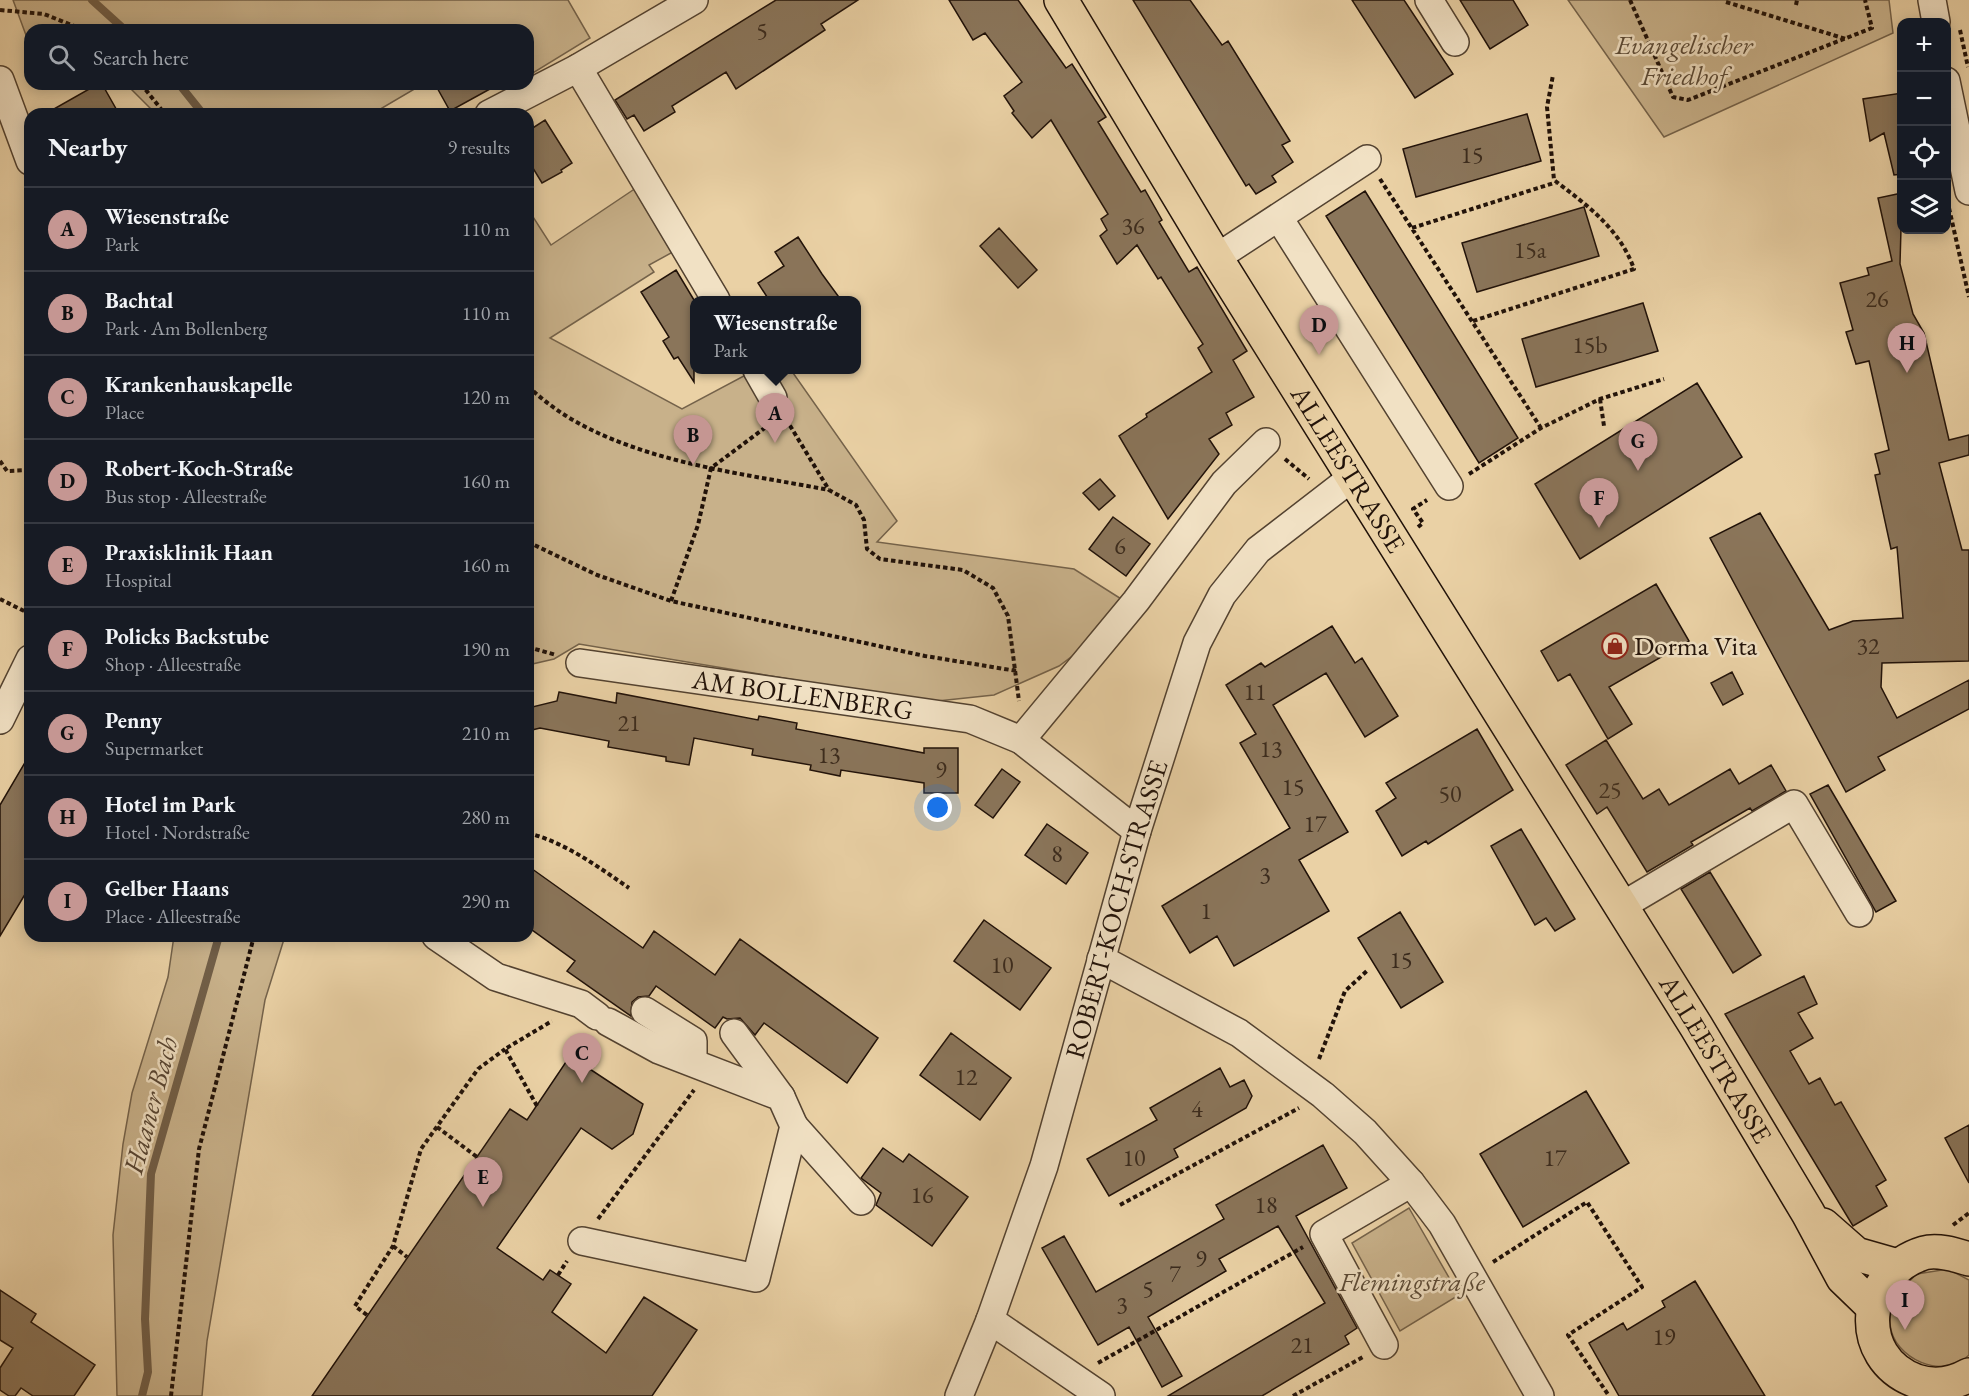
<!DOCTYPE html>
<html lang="en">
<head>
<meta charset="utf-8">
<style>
	:root { --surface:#171b24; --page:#20242c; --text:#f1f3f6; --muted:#9ea1a6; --line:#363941; --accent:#c59692 }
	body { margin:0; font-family:"EB Garamond",serif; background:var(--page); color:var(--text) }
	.controls { position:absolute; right:18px; top:18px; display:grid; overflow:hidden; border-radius:12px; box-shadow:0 3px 15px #0003 }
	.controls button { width:54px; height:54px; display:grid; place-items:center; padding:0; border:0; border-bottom:2px solid var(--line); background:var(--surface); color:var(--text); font:30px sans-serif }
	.you { position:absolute; left:938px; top:808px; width:21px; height:21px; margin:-15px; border:4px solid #fff; border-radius:50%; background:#1a73e8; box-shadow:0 0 0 9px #1a73e833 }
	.badge { display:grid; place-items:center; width:39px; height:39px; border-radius:50%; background:var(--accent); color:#111; font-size:20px; font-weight:700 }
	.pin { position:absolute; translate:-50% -50px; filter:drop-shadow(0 2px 3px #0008) }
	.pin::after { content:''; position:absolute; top:32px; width:21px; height:18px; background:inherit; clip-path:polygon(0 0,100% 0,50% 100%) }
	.popup { position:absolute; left:690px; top:296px; width:171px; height:78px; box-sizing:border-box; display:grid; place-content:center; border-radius:12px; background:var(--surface); filter:drop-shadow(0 2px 4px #0005); font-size:20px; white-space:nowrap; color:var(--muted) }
	.popup b { font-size:22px; color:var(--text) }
	.popup::after { content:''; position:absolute; left:50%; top:100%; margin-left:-12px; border:12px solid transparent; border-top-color:var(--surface) }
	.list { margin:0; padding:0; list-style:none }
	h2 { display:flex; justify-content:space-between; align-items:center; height:78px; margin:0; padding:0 24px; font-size:26px }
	h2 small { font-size:20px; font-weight:400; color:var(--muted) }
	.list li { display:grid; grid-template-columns:39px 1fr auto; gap:18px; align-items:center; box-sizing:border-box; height:84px; padding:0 24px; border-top:2px solid var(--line) }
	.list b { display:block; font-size:22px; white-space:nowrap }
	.list p { margin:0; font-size:20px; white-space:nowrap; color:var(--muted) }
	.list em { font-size:20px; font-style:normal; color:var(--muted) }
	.icon { flex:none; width:33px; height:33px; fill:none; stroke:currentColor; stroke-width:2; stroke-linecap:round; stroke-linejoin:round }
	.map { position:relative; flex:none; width:1969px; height:1396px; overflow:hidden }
	.search { position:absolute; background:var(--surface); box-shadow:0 3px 15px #0003; left:24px; top:24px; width:510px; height:66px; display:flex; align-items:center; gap:15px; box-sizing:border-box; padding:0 21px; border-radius:18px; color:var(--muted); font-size:22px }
	.panel { position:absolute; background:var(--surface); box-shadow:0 3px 15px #0003; left:24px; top:108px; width:510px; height:834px; border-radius:18px }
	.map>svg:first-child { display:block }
	.green { fill:#c8b18a; stroke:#74624a; stroke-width:1.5 }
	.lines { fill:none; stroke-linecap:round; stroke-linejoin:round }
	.stream { stroke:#715e47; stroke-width:8 }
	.building { fill:#8a755a; stroke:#211209; stroke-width:1.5 }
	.minor-casing { stroke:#534230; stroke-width:30 }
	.major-casing { stroke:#211209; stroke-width:36 }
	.path { stroke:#211209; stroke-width:4; stroke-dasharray:4.5 3; stroke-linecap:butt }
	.minor { stroke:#f1e1c4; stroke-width:27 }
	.major { stroke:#ead1a5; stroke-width:33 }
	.labels { text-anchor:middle; stroke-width:5; stroke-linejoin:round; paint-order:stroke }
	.number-label { font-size:24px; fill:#3b2b1d }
	.park-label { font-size:27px; font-style:italic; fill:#5b4a36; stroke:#f1e1c4 }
	.street-label { font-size:27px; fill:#211209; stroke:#f1e1c4 }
	.poi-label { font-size:27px; fill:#211209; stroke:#f1e1c4; text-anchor:start }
	.water-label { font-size:28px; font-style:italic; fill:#564432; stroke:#f1e1c4 }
</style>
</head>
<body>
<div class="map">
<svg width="1969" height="1396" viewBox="0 0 1969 1396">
	<rect width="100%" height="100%" fill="#ead1a5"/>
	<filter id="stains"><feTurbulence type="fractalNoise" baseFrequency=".00333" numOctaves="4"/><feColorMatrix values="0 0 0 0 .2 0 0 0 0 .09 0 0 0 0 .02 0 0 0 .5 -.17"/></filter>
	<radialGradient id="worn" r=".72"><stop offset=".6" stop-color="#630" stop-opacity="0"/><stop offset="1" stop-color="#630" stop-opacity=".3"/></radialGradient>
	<path class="green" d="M13 0H568L590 38 528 76V30H30V46Z
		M1568 0H1889L1893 33 1664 137Z
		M126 84H423L372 114H156Z
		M642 184 682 247 649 265 654 272 550 338 682 409 755 370H791L897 521 877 542 1074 569 1126 602 1087 645 1059 666 994 695 928 702 579 644 554 659 528 665V209L551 245Z
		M174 936H285L265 1000 207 1341 202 1396H117L113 1235 123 1144 132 1093 168 977Z
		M1409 1208 1459 1295 1400 1331 1352 1243Z
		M1948 1269 1969 1280V1355C1944 1381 1893 1359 1890 1324 1889 1315 1893 1304 1894 1295L1917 1274Z"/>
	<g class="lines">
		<path class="stream" d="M92 0 125 30
			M179 84 203 114
			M142 1396 148 1372 145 1319 151 1174 219 936"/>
	</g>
	<path class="building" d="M776 0H858L821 24 825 30 736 89 726 72 672 106 675 112 644 131 634 115 627 119 615 100Z
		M949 0H1018L1066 68 1072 64 1106 117 1098 122 1141 192 1145 190 1162 220 1159 222 1189 272 1197 267 1247 351 1233 360 1254 397 1226 413 1232 425 1209 439 1219 454 1168 519 1119 436 1147 417 1146 414 1212 372 1198 348 1203 344 1161 277 1158 279 1137 245 1117 264 1100 236 1107 230 1101 219 1108 214 1051 120 1032 138 1012 113 1014 111 1004 96 1022 82 985 33 973 40Z
		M1133 0H1190L1222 45 1228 41 1290 141 1282 145 1293 162 1272 176 1276 182 1256 194 1249 184 1246 186Z
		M1352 0H1404L1453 74 1415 98Z
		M1460 0H1513L1528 25 1490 49Z
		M98 84H102L119 114H45Z
		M435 84H499L450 111Z
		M1902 93V174L1894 175 1884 133 1870 141 1863 99Z
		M1527 114 1541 161 1416 197 1403 149Z
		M545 120 572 163 561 170 562 172 542 183 528 160V131Z
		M1365 191 1518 438 1479 463 1326 216Z
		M1902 193 1900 264 1913 314 1924 333 1949 440 1969 435V455L1939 463 1962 550H1969V661L1882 663 1881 687 1897 718 1969 680V709L1878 757 1885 770 1846 792 1710 538 1760 513 1829 630 1853 621 1903 618 1897 547 1891 549 1875 475 1880 474 1875 454 1889 450 1869 361 1856 364 1846 332 1853 330 1840 283 1869 275 1867 268 1892 261 1878 198Z
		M1584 207 1599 256 1477 292 1462 243Z
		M999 228 1037 270 1018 288 980 246Z
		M798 237 822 274 841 300H769L758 283 784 266 775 252Z
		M676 270 694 300V382L678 357 674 359 663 341 669 337 641 292Z
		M1643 303 1658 351 1536 387 1522 339Z
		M1697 383 1742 457 1580 559 1535 484Z
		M1100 479 1115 496 1099 510 1083 493Z
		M1113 517 1150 544 1126 576 1089 549Z
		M1656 584 1689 641 1609 687 1632 724 1608 739 1570 674 1558 681 1541 651Z
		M1332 626 1355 663 1362 658 1398 716 1365 737 1326 673 1273 705 1348 832 1299 860 1329 911 1234 966 1217 936 1190 953 1162 906 1290 828 1240 743 1256 734 1226 685 1261 663 1265 667Z
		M1732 672 1743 694 1723 705 1711 683Z
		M559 692 616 703 617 693 758 720 759 716 797 723 796 729 924 753V748H958V793H924V783L841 770 840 776 810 770 811 765 752 755 753 749 694 738 689 765 666 761V757L608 747 609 741 540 728 528 731V708L557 701Z
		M1477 729 1513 790 1428 844 1426 841 1402 856 1376 811 1396 798 1386 783Z
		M1606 740 1643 799 1659 789 1669 805 1730 769 1739 784 1771 765 1786 791 1752 811 1750 808 1691 842 1693 845 1647 872 1607 807 1597 814 1566 765Z
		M30 754V886L0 936V805Z
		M1002 769 1020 782 993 818 975 805Z
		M1828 785 1896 901 1876 912 1810 794Z
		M1047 824 1088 853 1066 884 1025 855Z
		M1521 829 1575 919 1555 931 1546 918 1535 925 1491 846Z
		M528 866 643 948 654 931 715 975 740 939 878 1038 847 1083 764 1023 755 1035 740 1018 727 1019 723 1017 715 1028 656 986 649 996 638 997 632 1002 631 1016 567 971 575 961 528 927Z
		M1710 872 1761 955 1733 973 1681 889Z
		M1400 912 1443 982 1401 1008 1358 938Z
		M984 920 1051 968 1020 1010 954 961Z
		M1804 976 1817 1004 1798 1013 1813 1038 1790 1051 1809 1084 1820 1078 1835 1105 1841 1102 1886 1180 1876 1186 1887 1206 1853 1226 1725 1014Z
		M951 1033 1011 1078 980 1120 920 1075Z
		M570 1056 643 1104 633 1134 612 1149 581 1128 497 1248 543 1280 550 1270 571 1284 552 1312 606 1353 644 1297 697 1330 652 1396H312L510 1109 527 1120Z
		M1220 1068 1230 1087 1244 1080 1252 1096 1246 1108 1174 1149 1178 1157 1109 1196 1087 1159 1157 1120 1150 1108Z
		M1586 1091 1629 1163 1523 1227 1480 1154Z
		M1969 1125V1183L1945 1138Z
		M1323 1145 1347 1188 1296 1216 1357 1328 1345 1336 1349 1344 1262 1396H1168L1325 1303 1278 1226 1219 1259 1226 1271 1148 1317 1182 1376 1162 1387 1129 1327 1098 1345 1042 1248 1064 1236 1096 1292 1224 1219 1216 1205Z
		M883 1148 903 1162 909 1154 968 1197 932 1246 876 1205 881 1193 861 1178Z
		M1695 1281 1765 1396H1619L1589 1343 1623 1323 1627 1330 1665 1307 1662 1301Z
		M0 1290 36 1314 31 1322 95 1365 74 1396H33L21 1388 15 1396H9L0 1390V1368L13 1348 0 1340Z"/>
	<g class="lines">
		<g class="minor-casing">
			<g id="minor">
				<path d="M1429 0 1455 42"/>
				<path d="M1932 0 1936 22"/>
				<path d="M578 68 716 300"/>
				<path d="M0 80 30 161"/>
				<path d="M1946 81 1969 191"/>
				<path d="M489 114 578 68 694 0"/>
				<path d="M1279 218 1449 486"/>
				<path d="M1216 258 1367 159"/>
				<path d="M757 370 773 398"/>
				<path id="s1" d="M580 663 970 719 1021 740 1137 831"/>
				<path d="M0 720 30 659"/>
				<path d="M1021 740 1136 601 1224 483 1266 442"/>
				<path d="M1620 907 1794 804 1859 913"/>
				<path d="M436 936 496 977 581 1004 597 1016"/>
				<path d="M1101 959 1239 1033 1323 1095 1365 1132 1411 1183 1442 1224 1540 1396"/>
				<path d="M645 1011 693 1041V1061"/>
				<path d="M734 1033 781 1097"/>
				<path d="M794 1126 861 1201"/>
				<path d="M582 1241 756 1278 794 1126 781 1097 659 1050 608 1022"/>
				<path d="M990 1320 1101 1396"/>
				<path d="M1384 1345 1324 1234 1411 1183"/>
				<path id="s2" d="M959 1396 990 1320 1044 1166 1137 831 1197 643 1222 595 1258 550 1354 476"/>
			</g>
		</g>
		<g class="major-casing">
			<g id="major">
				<path id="s3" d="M1061 0 1216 258 1696 1026 1808 1213 1843 1278 1872 1306"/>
				<path d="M1823 1225 1856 1254 1898 1266"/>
				<path d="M1969 1259C1956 1255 1938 1249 1924 1253 1861 1272 1853 1358 1916 1381 1934 1387 1953 1384 1969 1375"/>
			</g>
		</g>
		<path class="path" d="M1630 0 1673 97 1688 100 1872 28 1865 0
			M1726 2 1846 39
			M1796 5 1797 0
			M0 10 44 14 84 30
			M1960 30 1968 67
			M141 84 165 114
			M1380 179 1541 428
			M1949 208 1969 297
			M1412 228 1557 182
			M1473 321 1634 269C1620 229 1587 205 1554 180L1547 107 1553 75
			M528 386C602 459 731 471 829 490
			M1600 399 1604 426
			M786 419 829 490 856 505 864 520 867 549 880 559 963 570 993 588 1008 616 1019 701
			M1285 459 1309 479
			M0 461 7 471 30 470
			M1469 474 1541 428 1600 399 1664 379
			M1418 527 1423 523 1413 509 1427 500
			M528 542 597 575 671 601 925 656 1017 671
			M0 599 30 614
			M671 601 698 525 711 468 770 424
			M528 647 556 655
			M528 833C566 843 597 866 629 888
			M1319 1059 1345 991 1368 970
			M537 1106 505 1049 552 1021
			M437 1127 477 1157
			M1120 1205 1299 1108
			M598 1219 694 1090
			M1953 1225 1969 1213
			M393 1246 407 1257
			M1493 1262 1587 1202 1642 1287 1568 1335 1609 1396
			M558 1275 567 1261
			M367 1315 355 1306 393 1246 421 1149 478 1069 505 1049
			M1098 1363 1303 1247
			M171 1396 199 1149 254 936
			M1293 1396 1363 1357"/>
		<use href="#minor" class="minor"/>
		<use href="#major" class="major"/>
	</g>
	<defs>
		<g id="shop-ring" transform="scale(1.35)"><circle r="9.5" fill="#f1e1c4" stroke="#8f2418" stroke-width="1.5"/><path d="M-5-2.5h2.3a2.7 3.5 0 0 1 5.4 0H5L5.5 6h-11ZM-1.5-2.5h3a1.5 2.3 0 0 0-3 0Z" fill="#8f2418"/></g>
	</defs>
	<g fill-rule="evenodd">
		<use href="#shop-ring" x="1615" y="646"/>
	</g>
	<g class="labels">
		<g class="number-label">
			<text x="762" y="39">5</text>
			<text x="1472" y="163">15</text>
			<text x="1133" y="234">36</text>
			<text x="1530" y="258">15a</text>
			<text x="1877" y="307">26</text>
			<text x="1590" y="353">15b</text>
			<text x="1120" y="554">6</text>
			<text x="1868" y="654">32</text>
			<text x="1255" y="700">11</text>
			<text x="629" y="731">21</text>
			<text x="1271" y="757">13</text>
			<text x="829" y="763">13</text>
			<text x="941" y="778">9</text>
			<text x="1293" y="795">15</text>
			<text x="1610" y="798">25</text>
			<text x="1450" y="802">50</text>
			<text x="1315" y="832">17</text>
			<text x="1057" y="862">8</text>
			<text x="1265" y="883">3</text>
			<text x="1206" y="919">1</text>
			<text x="1401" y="968">15</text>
			<text x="1002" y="973">10</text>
			<text x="966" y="1085">12</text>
			<text x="1197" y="1117">4</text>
			<text x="1134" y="1166">10</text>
			<text x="1555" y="1166">17</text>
			<text x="922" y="1203">16</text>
			<text x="1266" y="1213">18</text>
			<text x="1201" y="1267">9</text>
			<text x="1175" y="1282">7</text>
			<text x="1148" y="1297">5</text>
			<text x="1122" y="1313">3</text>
			<text x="1664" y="1345">19</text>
			<text x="1302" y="1353">21</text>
		</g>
		<g class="park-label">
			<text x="1684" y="54">Evangelischer<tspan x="1684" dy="31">Friedhof</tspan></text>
			<text x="1412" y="1291">Flemingstraße</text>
		</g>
		<g class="street-label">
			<text dy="9" stroke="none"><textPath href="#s3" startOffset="550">ALLEESTRASSE</textPath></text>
			<text dy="9" stroke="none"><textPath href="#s1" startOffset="225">AM BOLLENBERG</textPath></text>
			<text dy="9" stroke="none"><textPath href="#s2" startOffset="512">ROBERT-KOCH-STRASSE</textPath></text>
			<text dy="9" stroke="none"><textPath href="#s3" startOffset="1245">ALLEESTRASSE</textPath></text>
		</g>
		<g class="poi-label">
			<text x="1634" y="655">Dorma Vita</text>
		</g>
		<g class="water-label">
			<text transform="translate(150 1105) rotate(-75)" y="10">Haaner Bach</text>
		</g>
	</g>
	<rect width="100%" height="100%" filter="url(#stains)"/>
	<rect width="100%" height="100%" fill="url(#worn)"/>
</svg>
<div class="controls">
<button>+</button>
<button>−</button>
<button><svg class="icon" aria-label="locate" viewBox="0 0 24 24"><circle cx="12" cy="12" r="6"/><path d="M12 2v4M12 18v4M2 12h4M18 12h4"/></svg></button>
<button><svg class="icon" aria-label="layers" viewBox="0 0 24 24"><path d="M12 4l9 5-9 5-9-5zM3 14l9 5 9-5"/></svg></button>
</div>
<div class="you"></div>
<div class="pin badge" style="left:775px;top:443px">A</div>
<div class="popup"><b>Wiesenstraße</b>Park</div>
<div class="pin badge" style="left:693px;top:465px">B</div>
<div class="pin badge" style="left:582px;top:1083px">C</div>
<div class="pin badge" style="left:1319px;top:355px">D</div>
<div class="pin badge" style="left:483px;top:1207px">E</div>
<div class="pin badge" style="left:1599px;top:528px">F</div>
<div class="pin badge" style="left:1638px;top:471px">G</div>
<div class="pin badge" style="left:1907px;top:373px">H</div>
<div class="pin badge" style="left:1905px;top:1330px">I</div>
<div class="search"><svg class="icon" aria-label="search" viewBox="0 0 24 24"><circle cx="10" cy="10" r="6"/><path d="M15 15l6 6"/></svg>Search here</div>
<section class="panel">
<h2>Nearby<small>9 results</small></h2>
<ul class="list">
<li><span class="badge">A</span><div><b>Wiesenstraße</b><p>Park</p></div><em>110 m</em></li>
<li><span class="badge">B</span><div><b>Bachtal</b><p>Park · Am Bollenberg</p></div><em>110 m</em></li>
<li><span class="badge">C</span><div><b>Krankenhauskapelle</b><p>Place</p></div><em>120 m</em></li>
<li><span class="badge">D</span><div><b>Robert-Koch-Straße</b><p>Bus stop · Alleestraße</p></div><em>160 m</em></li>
<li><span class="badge">E</span><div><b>Praxisklinik Haan</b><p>Hospital</p></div><em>160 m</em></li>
<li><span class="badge">F</span><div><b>Policks Backstube</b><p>Shop · Alleestraße</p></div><em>190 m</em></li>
<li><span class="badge">G</span><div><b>Penny</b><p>Supermarket</p></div><em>210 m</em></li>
<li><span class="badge">H</span><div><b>Hotel im Park</b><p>Hotel · Nordstraße</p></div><em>280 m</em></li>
<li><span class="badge">I</span><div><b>Gelber Haans</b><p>Place · Alleestraße</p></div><em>290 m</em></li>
</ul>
</section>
</div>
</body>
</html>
